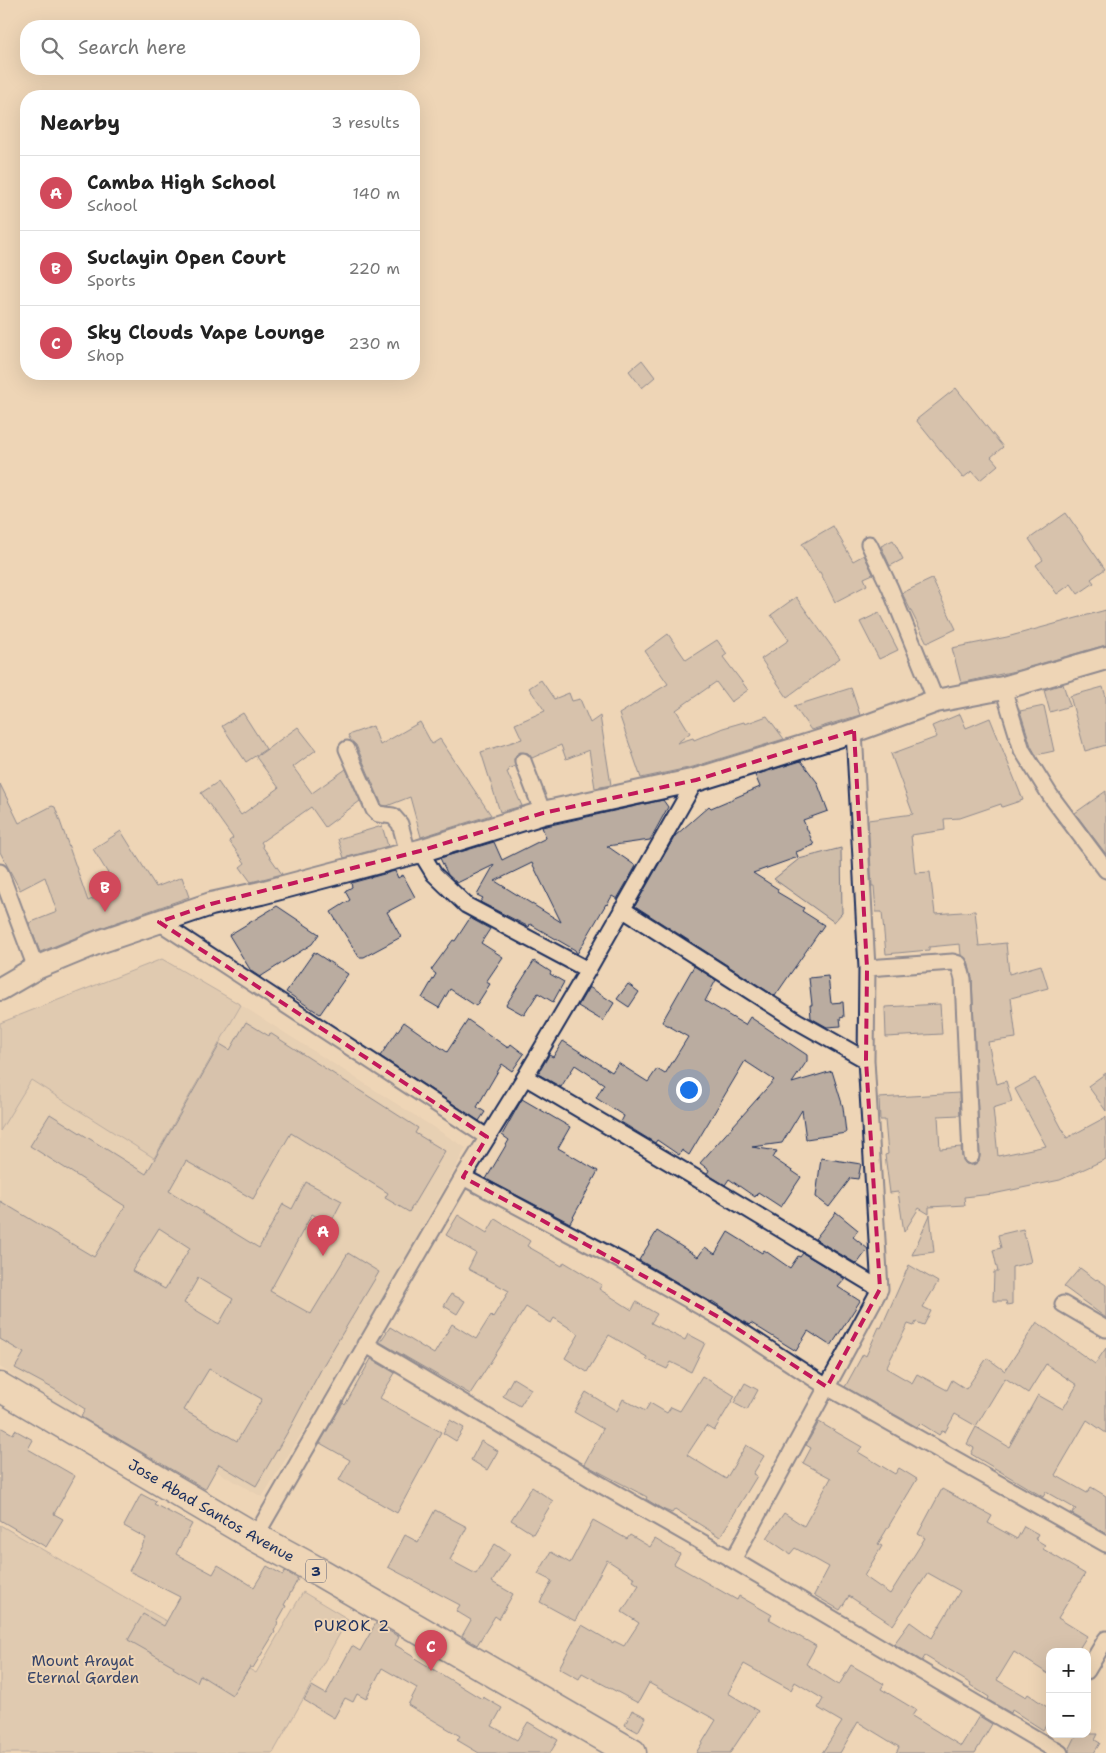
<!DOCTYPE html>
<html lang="en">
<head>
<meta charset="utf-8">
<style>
	:root { --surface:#fff; --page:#f2f2f2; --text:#222; --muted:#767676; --line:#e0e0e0; --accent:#d1495b }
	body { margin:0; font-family:"Shantell Sans",sans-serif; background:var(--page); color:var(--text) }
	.controls { position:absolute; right:15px; bottom:15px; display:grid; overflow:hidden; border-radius:10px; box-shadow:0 5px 20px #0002 }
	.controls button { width:45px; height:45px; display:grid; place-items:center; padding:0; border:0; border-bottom:1px solid var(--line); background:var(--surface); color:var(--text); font:25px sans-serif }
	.you { position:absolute; left:688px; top:1089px; width:18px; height:18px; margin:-12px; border:4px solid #fff; border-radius:50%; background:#1a73e8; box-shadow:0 0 0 8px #1a73e833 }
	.badge { display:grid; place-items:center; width:32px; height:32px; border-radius:50%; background:var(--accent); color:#fff; font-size:16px; font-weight:700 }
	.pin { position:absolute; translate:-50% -41px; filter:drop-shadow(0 1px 2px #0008) }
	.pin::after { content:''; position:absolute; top:26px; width:18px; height:15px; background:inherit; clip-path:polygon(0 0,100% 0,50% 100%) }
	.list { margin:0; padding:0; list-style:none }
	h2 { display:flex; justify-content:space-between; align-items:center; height:65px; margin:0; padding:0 20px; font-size:21px }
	h2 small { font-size:16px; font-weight:400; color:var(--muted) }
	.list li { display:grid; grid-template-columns:32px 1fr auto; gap:15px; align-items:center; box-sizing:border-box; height:75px; padding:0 20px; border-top:1px solid var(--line) }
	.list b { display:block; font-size:19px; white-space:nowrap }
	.list p { margin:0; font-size:16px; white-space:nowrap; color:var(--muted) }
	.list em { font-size:16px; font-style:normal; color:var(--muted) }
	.icon { flex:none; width:28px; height:28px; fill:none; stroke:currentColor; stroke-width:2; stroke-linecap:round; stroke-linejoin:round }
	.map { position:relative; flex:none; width:1106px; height:1753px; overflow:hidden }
	.search { position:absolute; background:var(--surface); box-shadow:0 5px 20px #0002; left:20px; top:20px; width:400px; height:55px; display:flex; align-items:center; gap:12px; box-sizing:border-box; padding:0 18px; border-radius:20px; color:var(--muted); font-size:19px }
	.panel { position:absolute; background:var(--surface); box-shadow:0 5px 20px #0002; left:20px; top:90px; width:400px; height:290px; border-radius:20px }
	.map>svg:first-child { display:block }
	.built { fill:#dec9af }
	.green { fill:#cfbda9; stroke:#757684 }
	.building { fill:#baaca0; stroke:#1b2f5e; fill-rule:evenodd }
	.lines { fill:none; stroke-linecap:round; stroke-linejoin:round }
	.street-casing { stroke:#1b2f5e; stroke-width:19 }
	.secondary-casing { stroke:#1b2f5e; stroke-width:26 }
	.highway-casing { stroke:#1b2f5e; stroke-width:31 }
	.street { stroke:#eed5b6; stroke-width:15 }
	.secondary { stroke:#eed5b6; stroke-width:22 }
	.highway { stroke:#eed5b6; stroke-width:28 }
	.marked { fill:none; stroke:#c2185b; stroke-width:4; stroke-dasharray:10 6; stroke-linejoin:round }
	.labels { text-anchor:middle; stroke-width:4; stroke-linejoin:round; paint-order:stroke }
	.shield { fill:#eed5b6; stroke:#5a6178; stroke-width:1 }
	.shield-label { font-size:14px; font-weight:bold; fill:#1b2f5e }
	.street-label { font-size:15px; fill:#1b2f5e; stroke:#eed5b6 }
	.park-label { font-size:15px; fill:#364469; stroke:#eed5b6 }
	.neighbourhood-label { font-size:16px; letter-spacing:1px; fill:#1b2f5e; stroke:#eed5b6 }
</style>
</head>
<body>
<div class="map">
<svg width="1106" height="1753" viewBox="0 0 1106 1753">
	<rect width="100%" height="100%" fill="#eed5b6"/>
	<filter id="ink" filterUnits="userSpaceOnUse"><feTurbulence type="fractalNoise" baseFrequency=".02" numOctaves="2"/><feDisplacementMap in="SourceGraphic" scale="10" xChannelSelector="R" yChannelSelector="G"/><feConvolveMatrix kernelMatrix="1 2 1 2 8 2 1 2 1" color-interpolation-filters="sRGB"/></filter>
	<g filter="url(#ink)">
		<path class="built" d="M241 1005 466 1148 362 1336 262 1497 128 1421 82 1404 75 1415 0 1367V1131L31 1080 154 1158Z"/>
		<path class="green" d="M841 848 842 913 834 922 774 879 799 859Z
			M162 959 241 1005 154 1158 31 1080 0 1131V1023Z
			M0 1525 256 1673 303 1592 348 1619 273 1753H0Z"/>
		<path class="building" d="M642 360 655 377 642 388 629 371Z
			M956 388 1003 447 991 457 998 465 980 480 972 471 963 478 916 420Z
			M1066 513 1105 569 1091 579 1094 583 1078 594 1071 584 1057 594 1036 565 1043 560 1029 539Z
			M833 526 853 561 864 555 873 574 864 578 867 585 835 602 820 572H818L802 544Z
			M893 540 903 559 890 566 881 546Z
			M932 579 956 629 927 643 902 593Z
			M796 597 840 658 787 697 761 659 789 640 771 615Z
			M1106 610V645L1015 671 961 683 952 648 1007 637Z
			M879 613 898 650 879 659 860 622Z
			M668 634 686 660 717 640 727 654 723 657 748 690 731 702 716 682 676 710 690 733 677 743 693 738 694 740 723 728 744 722 745 724 767 716 784 739 693 767 641 778 619 714 668 684 645 651Z
			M541 680 554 699 569 693 572 701 580 699 590 723 600 716 611 785 595 788 589 750 566 759 561 745 532 758 528 753 520 752 516 755 514 759 515 766 508 769 509 771 507 772 522 806 500 812 481 752 522 739 515 724 545 711 529 688Z
			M1063 684 1070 706 1050 712 1044 690Z
			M1103 687 1106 697V745L1085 751 1070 696Z
			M851 688 860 715 811 730 794 706Z
			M1044 706 1054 751 1036 755 1031 746 1020 711Z
			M243 713 266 749 246 762 222 726Z
			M960 714 966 728 990 718 1023 800 1002 807 1001 804 960 818 944 819 945 830 911 835 915 873 930 872 935 914 975 911 979 946 1006 943 1009 974 1041 965 1048 988 1011 998 1016 1038 988 1042 997 1084 1006 1081 1012 1102 993 1108 998 1156 1046 1146 1015 1089 1035 1078 1067 1138 1106 1117V1159L1060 1180 993 1194 964 1197 965 1205 929 1207V1214L919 1208 904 1232 898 1192 890 1193 885 1155 888 1154 885 1120H880L879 1098 959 1093 960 1115 938 1116 940 1149 961 1147 962 1157 966 1164 972 1165 979 1161 980 1156 972 978 968 961 961 955 960 944 929 947V950L886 954 882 912H876L874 886H872L868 820 913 814 891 754 937 737 932 726Z
			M420 722 432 744 440 739 491 815 421 837 410 797 387 806 382 805 356 745 351 741 348 735 373 726 380 745Z
			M298 727 316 750 293 767 312 793 346 769 360 801 325 827 311 807 261 842 263 845 262 846 282 874 251 882 240 867 245 863 229 841 233 838 201 793 218 782 241 815 279 788 256 757Z
			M801 761 817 782 828 811 803 820 814 845 796 852 798 857 753 873 778 889 777 892 804 908 802 911 824 925 775 996 635 906 675 836 709 806 711 808 760 787 755 775Z
			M0 784 19 823 52 806 55 807 88 901 117 888 93 849 121 831 156 887 182 877 189 897 95 930 40 952 29 923 57 912 45 877 20 890 0 852Z
			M1106 791V854L1075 813Z
			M663 800 668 807 650 840 607 846 636 866 617 899 612 896 607 905 606 904 577 954 575 950 530 924 529 927 480 902 483 898 477 895 494 865 457 883 448 875 440 858 494 842 502 860 546 838 542 827ZM532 863 561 922 495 881Z
			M382 826 388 846 344 858 338 839Z
			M395 871 398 878 403 875 415 897 387 912 401 937 364 957H359L331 912 350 900 345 891 352 887 351 883Z
			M277 906 319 934 312 944 260 977 251 971 229 935Z
			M470 918 490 929 481 943 503 957 486 982 490 984 476 1006 450 989 439 1008 422 998 436 974 431 970 453 940 455 941Z
			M314 952 348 974 320 1014 286 992Z
			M534 961 551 972 550 974 564 982 553 1002 538 993 524 1015 506 1005Z
			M694 966 716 980 705 1001 745 1025 750 1017 807 1055V1061L792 1083 832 1071 843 1107 846 1133 806 1139 802 1110 782 1143 752 1147 777 1151 773 1158 801 1177 781 1207 758 1192 755 1197 729 1179 725 1185 707 1174 709 1170 700 1163 774 1080 745 1061 689 1155 682 1150 679 1155 657 1140 655 1143 621 1122 624 1116 596 1098 604 1084 575 1065 561 1087 538 1074 549 1055 553 1057 563 1041 612 1072 618 1063 648 1082 657 1069 665 1074 688 1037 662 1022Z
			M828 976 831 1003 843 1002 844 1017 840 1018 841 1026 827 1027 811 1018 810 1005H812L809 978Z
			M628 984 639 992 629 1007 617 999Z
			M589 987 614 1003 603 1021 578 1006Z
			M940 1004 942 1034 886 1037 885 1007Z
			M468 1020 508 1048 511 1044 524 1054 512 1071 502 1064 477 1107 485 1112 479 1121 380 1056 404 1022 447 1052Z
			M246 1022 269 1036 270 1033 418 1128 415 1133 445 1151 409 1212 385 1198 388 1193 291 1133 253 1199 186 1161 169 1191 203 1212 202 1213 259 1248 283 1204 292 1209 306 1182 342 1201 330 1224 312 1214 270 1291 311 1314 348 1253 379 1272 324 1364 290 1428 256 1486 219 1464 205 1489 81 1417 85 1409 54 1389 15 1368 24 1353 0 1339V1201L94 1257 125 1206 30 1146 50 1114 146 1174 220 1044 230 1050ZM159 1228 190 1248 165 1289 132 1271ZM198 1278 233 1299 219 1324 184 1303ZM209 1369 262 1399 237 1441 184 1410Z
			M1106 1073V1111L1088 1086Z
			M522 1099 570 1127 558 1148 598 1171 570 1223 486 1179 509 1140 502 1135Z
			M821 1158 861 1164 858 1179 851 1178 829 1207 816 1197Z
			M836 1212 858 1230 853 1237 868 1249 857 1264 815 1239Z
			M458 1215 487 1233 495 1219 530 1241 527 1246 562 1266 564 1262 602 1285 599 1289 632 1310 636 1302 657 1314 651 1323 685 1340 688 1334 705 1343 691 1372 671 1362 667 1369 646 1359 647 1357 609 1335 587 1372 565 1358 579 1334 554 1318 551 1323 526 1307 470 1394 380 1342 390 1327 434 1354 452 1324 476 1339 491 1315 493 1317 509 1291 468 1269 476 1253 446 1235Z
			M930 1215 934 1252 912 1255Z
			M1023 1229 1031 1262 1012 1267V1304L1007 1305 1006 1301H993L994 1272H998L993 1250 1001 1248 998 1235Z
			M657 1231 698 1257 705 1247 715 1254 728 1232 762 1253 764 1250 790 1268 798 1256 800 1257 803 1253 845 1279 838 1287 860 1301 831 1346 808 1331 796 1351 751 1323 749 1325 712 1301 711 1302 639 1260Z
			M909 1265 938 1282 923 1307 931 1311 924 1325 916 1322 914 1326 908 1324 886 1368 912 1383 917 1374 947 1390 952 1380 966 1389 987 1358 1005 1371 1037 1322 1095 1364 1106 1348V1433L1087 1420 1055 1475 1087 1493 1091 1487 1106 1496V1533L1072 1514 1076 1509 1046 1492 1043 1497 971 1454 974 1448 967 1444 976 1427 1009 1447 1038 1395 1063 1409 1077 1385 1046 1364 1028 1393 1005 1378 976 1426 955 1414 945 1432 942 1431 939 1435 920 1423 917 1427 845 1387 863 1354 866 1356 879 1327 881 1328Z
			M1080 1268 1096 1280 1097 1279 1106 1285V1318L1064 1287Z
			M451 1294 465 1301 457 1314 444 1306Z
			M371 1359 395 1373 380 1398 441 1432 397 1513 339 1480 350 1460 320 1443 343 1403 345 1405Z
			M702 1376 735 1396 714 1431 706 1426 687 1455 726 1479 746 1445 764 1456 753 1474 757 1476 720 1537 675 1509 672 1513 662 1509 646 1499 647 1497 584 1464 603 1429 574 1412 586 1392 617 1411 623 1399 645 1411 650 1403 667 1413 671 1407 680 1411Z
			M513 1378 531 1389 520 1406 503 1396Z
			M745 1383 758 1390 747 1410 734 1403Z
			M450 1420 464 1428 456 1441 443 1433Z
			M819 1422 862 1447 858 1452 895 1474 899 1468 917 1479 878 1544 882 1546 864 1576 890 1594 925 1538 918 1534 942 1489 992 1516 988 1523 1017 1539 1024 1526 1038 1534 1035 1539 1045 1545 1043 1549 1085 1574 1058 1618 1087 1636 1077 1652H1050V1675L1014 1652 997 1680 1026 1697 1028 1694 1050 1709V1719L1043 1730 1012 1710 1011 1713 988 1700 989 1697 970 1685 971 1684 925 1656 922 1661 894 1644 910 1622 932 1638 960 1591 928 1573 893 1625 849 1596 840 1610 814 1595 829 1567 795 1548 790 1554 767 1538 784 1513 804 1526 831 1478 803 1463 811 1448 806 1445Z
			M0 1427 13 1434 15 1430 33 1440 28 1449 75 1476 54 1514 63 1519 46 1547 0 1520Z
			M481 1441 498 1451 487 1470 471 1460Z
			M532 1487 553 1501 533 1534 511 1520Z
			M141 1494 156 1502 154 1504 192 1524 176 1554 213 1574 218 1565 254 1587 267 1566 283 1575 285 1571 298 1579 284 1605 286 1606 277 1622 278 1623 274 1631 275 1632 253 1668 250 1667 232 1695 200 1675 197 1682 173 1668 174 1666 128 1640 143 1614 164 1626 180 1597 129 1571 146 1538 124 1526Z
			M435 1510 467 1527 450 1560 476 1574 495 1544 510 1554 492 1582 513 1594 499 1619 495 1616 477 1645 462 1636 471 1620 456 1611 460 1605 388 1567 405 1535 418 1542Z
			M593 1520 627 1539 630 1535 650 1547 655 1539 680 1554 674 1564 737 1600 739 1596 772 1615 769 1619 816 1646 806 1664 839 1685 851 1665 884 1684 881 1689 916 1710 912 1716 961 1746 979 1716 992 1724 975 1753H896L899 1747 858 1722 840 1753H822L842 1722 818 1708 823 1699 795 1682 791 1690 744 1664 728 1693 758 1711 730 1753H696L716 1720 649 1683 638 1703 582 1673 579 1679 559 1668 582 1625 613 1643 614 1641 624 1646 639 1623 622 1612 639 1585 633 1581 635 1578 607 1560 575 1621 540 1602 552 1581 538 1574 551 1552 570 1563Z
			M376 1623 399 1637 395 1645 414 1656 413 1657 482 1699 483 1697 502 1708 492 1726 517 1740 528 1722 558 1740 550 1753H479L457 1740 460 1736 408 1705 417 1688 382 1668 366 1699 357 1694 353 1702 345 1698 334 1718 304 1700 312 1686 326 1694 352 1646 360 1651Z
			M632 1710 646 1717 638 1732 625 1725Z
			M1077 1734H1098L1095 1740 1100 1743 1094 1753H1069V1750Z"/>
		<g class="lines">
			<g class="street-casing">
				<path id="street" d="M869 544 890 588 936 701
					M1003 688 1022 750 1050 795 1106 870
					M347 749 374 810 378 814 393 816 400 824 408 853
					M523 761 543 813
					M420 851 434 874 466 905 588 970
					M0 872 36 968
					M622 909 797 1021 866 1060
					M159 922 487 1137
					M867 968 953 962 959 964 963 979 971 1156
					M525 1077 701 1181 880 1289
					M463 1177 621 1261 724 1320 827 1387 1106 1544
					M1063 1304 1106 1329
					M365 1344 598 1483 733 1560 1060 1753
					M255 1537 463 1177 525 1077 588 970 696 780
					M733 1560 880 1289 866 1060 867 968 854 731
					M1087 1671 1106 1639"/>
			</g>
			<g class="secondary-casing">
				<path id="secondary" d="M0 989 36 968 99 942 211 904 261 893 420 851 543 813 696 780 854 731 936 701 1003 688 1106 658"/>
			</g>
			<g class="highway-casing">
				<g id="highway">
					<path id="s1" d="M0 1387 255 1537 321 1573 632 1753"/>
				</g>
			</g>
			<use href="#street" class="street"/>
			<use href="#secondary" class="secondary"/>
			<use href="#highway" class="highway"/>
		</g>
	</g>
	<path d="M0 0H1106V1753H0ZM854 731 867 968 866 1060 880 1289 827 1387 724 1320 463 1177 487 1137 159 922 211 904 420 851 543 813 696 780Z" fill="#eed5b6" fill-opacity=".55" fill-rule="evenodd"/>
	<path class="marked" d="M854 731 867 968 866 1060 880 1289 827 1387 724 1320 463 1177 487 1137 159 922 211 904 420 851 543 813 696 780Z"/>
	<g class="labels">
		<rect class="shield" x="306" y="1559.5" width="20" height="23" rx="4"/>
		<g class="shield-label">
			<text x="316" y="1576">3</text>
		</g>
		<g class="street-label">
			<text dy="5" stroke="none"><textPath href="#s1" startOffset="245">Jose Abad Santos Avenue</textPath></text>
		</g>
		<g class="park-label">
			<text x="83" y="1666">Mount Arayat<tspan x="83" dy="17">Eternal Garden</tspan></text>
		</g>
		<g class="neighbourhood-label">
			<text x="352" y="1631">PUROK 2</text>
		</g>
	</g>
</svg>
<div class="controls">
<button>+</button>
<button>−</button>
</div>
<div class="you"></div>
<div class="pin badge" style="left:323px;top:1256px">A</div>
<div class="pin badge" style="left:105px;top:912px">B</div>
<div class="pin badge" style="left:431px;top:1671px">C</div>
<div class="search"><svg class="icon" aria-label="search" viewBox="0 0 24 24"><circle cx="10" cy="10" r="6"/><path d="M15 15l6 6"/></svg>Search here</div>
<section class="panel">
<h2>Nearby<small>3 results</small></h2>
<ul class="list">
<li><span class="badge">A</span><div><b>Camba High School</b><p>School</p></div><em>140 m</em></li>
<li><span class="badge">B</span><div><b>Suclayin Open Court</b><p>Sports</p></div><em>220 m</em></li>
<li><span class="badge">C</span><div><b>Sky Clouds Vape Lounge</b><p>Shop</p></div><em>230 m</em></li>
</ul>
</section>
</div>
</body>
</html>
